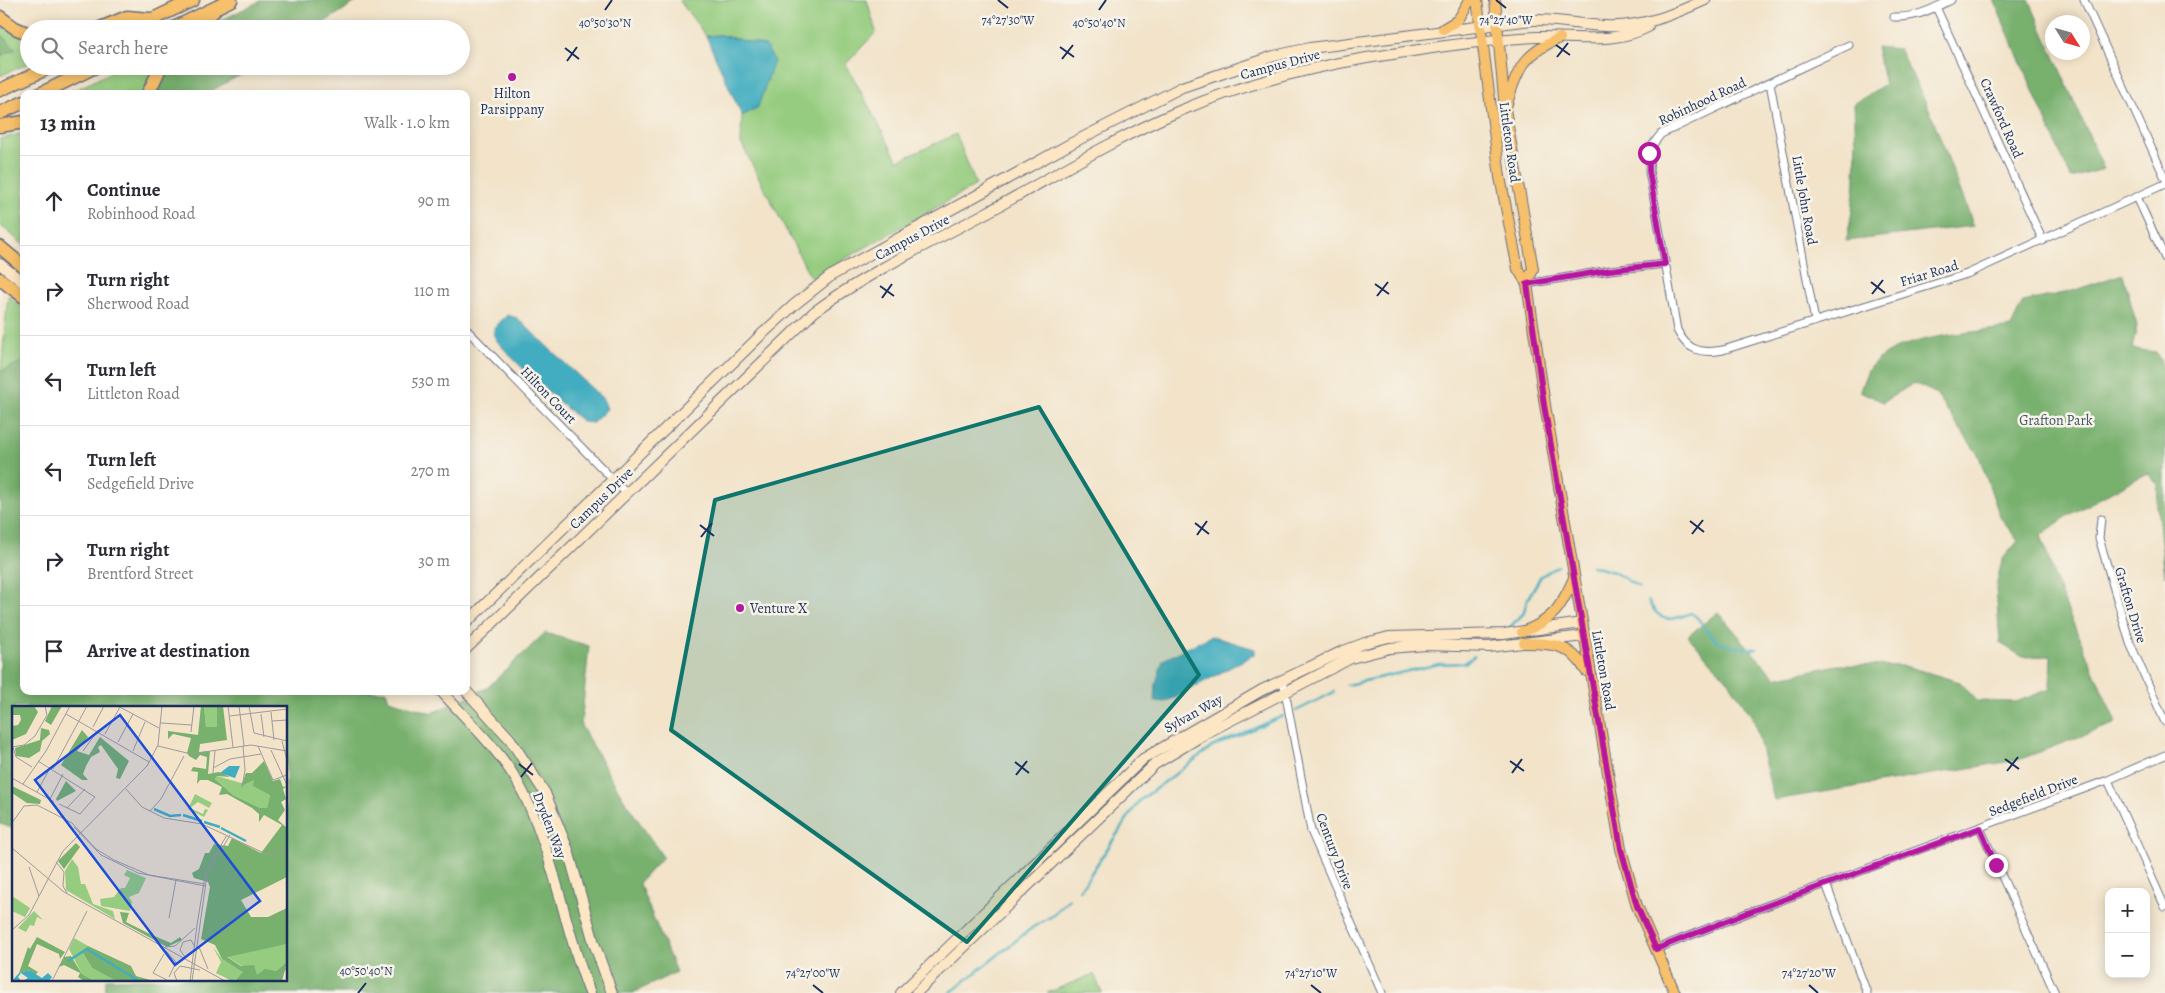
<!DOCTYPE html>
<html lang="en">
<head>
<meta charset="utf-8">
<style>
	:root { --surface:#fff; --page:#f2f2f3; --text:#2b2b33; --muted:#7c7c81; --line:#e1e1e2 }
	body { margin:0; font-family:Alegreya,serif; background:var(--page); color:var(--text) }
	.controls { position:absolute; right:15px; bottom:15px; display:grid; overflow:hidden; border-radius:10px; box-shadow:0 2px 12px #0003 }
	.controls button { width:45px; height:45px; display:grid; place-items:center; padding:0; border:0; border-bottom:1px solid var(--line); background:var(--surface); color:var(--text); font:25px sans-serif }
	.compass { position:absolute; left:2045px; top:15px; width:45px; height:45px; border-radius:50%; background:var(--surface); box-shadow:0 2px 12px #0003; rotate:127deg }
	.stop { position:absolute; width:15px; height:15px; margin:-11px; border:4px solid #b5179e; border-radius:50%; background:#fff }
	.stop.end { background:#b5179e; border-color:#fff; box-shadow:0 1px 5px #0008 }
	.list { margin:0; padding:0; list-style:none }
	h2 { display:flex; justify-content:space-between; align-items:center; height:65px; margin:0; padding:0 20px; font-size:21px }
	h2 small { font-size:16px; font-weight:400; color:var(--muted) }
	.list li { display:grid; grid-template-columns:32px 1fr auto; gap:15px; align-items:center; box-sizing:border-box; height:90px; padding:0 20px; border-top:1px solid var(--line) }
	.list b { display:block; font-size:19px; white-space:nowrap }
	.list p { margin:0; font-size:16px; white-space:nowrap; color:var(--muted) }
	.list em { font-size:16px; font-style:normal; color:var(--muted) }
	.icon { flex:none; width:28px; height:28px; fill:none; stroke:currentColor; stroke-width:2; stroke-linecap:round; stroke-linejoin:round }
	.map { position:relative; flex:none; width:2165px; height:993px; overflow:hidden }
	.search { position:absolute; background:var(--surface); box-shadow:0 2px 12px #0003; left:20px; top:20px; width:450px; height:55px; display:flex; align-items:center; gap:12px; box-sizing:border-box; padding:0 18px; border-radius:28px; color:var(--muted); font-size:19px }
	.panel { position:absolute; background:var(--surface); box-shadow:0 2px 12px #0003; left:20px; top:90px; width:450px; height:605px; border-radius:10px }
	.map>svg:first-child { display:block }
	.green { fill:#95cc7f; stroke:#587e6e }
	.forest { fill:#78b06e; stroke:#4a7066 }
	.water { fill:#42adc0; stroke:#2e6e8f }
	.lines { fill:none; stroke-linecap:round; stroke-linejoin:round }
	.stream { stroke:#42adc0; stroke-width:2.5 }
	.street-casing { stroke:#666e83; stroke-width:9 }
	.secondary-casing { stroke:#666e83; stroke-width:12 }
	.primary-casing { stroke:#666e83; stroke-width:12 }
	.highway-casing { stroke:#666e83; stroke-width:15 }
	.street { stroke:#fff; stroke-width:7 }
	.secondary { stroke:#fce6c4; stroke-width:10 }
	.primary { stroke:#f7c06c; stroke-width:10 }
	.highway { stroke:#f7c06c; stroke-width:12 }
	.route { stroke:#b5179e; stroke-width:6 }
	.marked { fill:#0f766e; fill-opacity:0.2; stroke:#0f766e; stroke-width:4; stroke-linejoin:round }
	.ticks { fill:none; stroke:#1b2f5e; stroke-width:2 }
	.poi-dot { fill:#b5179e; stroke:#f7f3e8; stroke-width:2 }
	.labels { text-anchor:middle; stroke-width:5; stroke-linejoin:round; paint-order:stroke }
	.street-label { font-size:14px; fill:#1b2f5e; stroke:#f7f3e8 }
	.poi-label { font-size:14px; fill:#1b2f5e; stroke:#f7f3e8 }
	.park-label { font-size:14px; fill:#3a5666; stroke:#f7f3e8 }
	.inset-river { fill:none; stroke:#42adc0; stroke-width:2.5 }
	.inset-road { fill:none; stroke:#9c9b9e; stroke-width:1 }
	.view { fill:#1d4ed8; fill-opacity:0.15; stroke:#1d4ed8; stroke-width:2.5 }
	.inset-edge { fill:none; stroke:#1b2f5e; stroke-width:2.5 }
	.ticks-label { font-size:12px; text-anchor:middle; fill:#1b2f5e; stroke:#f7f3e8; stroke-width:5; stroke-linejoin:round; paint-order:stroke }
</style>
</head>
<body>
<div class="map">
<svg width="2165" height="993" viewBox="0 0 2165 993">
	<rect width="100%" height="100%" fill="#f7f3e8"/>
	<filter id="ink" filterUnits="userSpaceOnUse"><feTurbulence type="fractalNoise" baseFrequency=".02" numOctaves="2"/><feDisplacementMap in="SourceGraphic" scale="10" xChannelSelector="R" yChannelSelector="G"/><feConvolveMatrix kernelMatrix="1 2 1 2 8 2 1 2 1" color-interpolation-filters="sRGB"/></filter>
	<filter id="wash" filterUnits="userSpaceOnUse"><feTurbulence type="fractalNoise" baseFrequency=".0096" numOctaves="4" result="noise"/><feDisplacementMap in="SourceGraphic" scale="20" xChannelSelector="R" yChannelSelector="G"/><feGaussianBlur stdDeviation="1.12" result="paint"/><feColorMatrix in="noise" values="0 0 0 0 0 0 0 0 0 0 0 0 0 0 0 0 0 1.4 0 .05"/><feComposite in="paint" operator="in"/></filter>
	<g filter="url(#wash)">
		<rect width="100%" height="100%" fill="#f2e3c9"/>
		<path class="green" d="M679 0H867L876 32 846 64 898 161 956 134 976 185 811 278 741 143 742 116 758 107 765 46 720 35 706 36Z
			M0 23 29 40V63L0 76V56L15 49 0 33Z
			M123 66H156L143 94H68Z
			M24 133V245L0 225V139Z
			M8 295 24 310V361L1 372Z
			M1094 974 1102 993H1047Z"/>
		<path class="forest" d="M262 0H359L314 29H204Z
			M1996 0H2029L2104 169 2071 178 1994 1Z
			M0 33 16 49 0 56Z
			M1876 47 1899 49 1930 111 1974 226 1846 241C1857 199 1857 148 1854 104L1885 84Z
			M167 66H257L205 94H154Z
			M2123 274 2137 326 2132 349 2156 352 2165 371V576L2157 506 2158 485 2147 473 2069 515 2041 535 2058 588 2116 723 2018 760 1774 800 1754 720 1730 683 1688 636 1718 612 1775 678 1838 665 1905 666 1960 682 1977 701 2016 702 2050 689 2051 656 2023 657 2000 643 1996 588 2002 560 2018 541 2000 517 1979 456 1935 393 1914 383 1883 402 1860 391C1863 383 1866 372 1871 366 1898 334 1971 334 2011 327L2023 302 2069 292Z
			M24 361V691H386L389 700 432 713 487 688 545 633 589 646 581 726 623 798 663 857 639 883 676 972 633 993H105L106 979H286V707H14V828L0 824V372Z"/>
		<path class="water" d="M720 35 766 46 774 61 758 107 742 116 706 36Z
			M507 315 517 318 603 399 607 409 593 423 583 422C568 410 500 350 494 336 494 333 494 330 494 328Z
			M1211 636 1255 649V654L1176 697 1164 702 1155 701 1156 683 1163 660Z"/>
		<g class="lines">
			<path class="stream" d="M1592 566 1614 572 1640 588
				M1648 601C1661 623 1668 622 1691 613 1699 617 1702 625 1707 631 1719 647 1738 648 1756 649
				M1508 629 1523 614 1528 598 1541 576 1558 566
				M1347 685 1439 664 1465 663 1474 656
				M1296 711 1334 692
				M1080 890 1139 801 1212 747 1283 716
				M950 993 1033 927 1052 916 1069 899"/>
		</g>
	</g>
	<g filter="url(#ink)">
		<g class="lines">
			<g class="street-casing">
				<path id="street" d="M2084 0 2165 178
					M1936 7 2043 241
					M1894 17C1916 18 1932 9 1951 0
					M1849 45 1661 134 1650 148 1649 171 1677 330C1687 351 1702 354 1723 350L1967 274 2165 184
					M1770 83 1815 321
					M2137 197 2165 258
					M1527 284 1610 270 1665 264
					M466 329 626 493
					M2101 519 2099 538 2130 643 2165 722
					M1283 680 1311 831 1382 993
					M2108 780 2165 907
					M1980 828 2055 993
					M1826 884 1867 993
					M1656 949 1747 913 2108 780 2165 755"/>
			</g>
			<g class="secondary-casing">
				<path id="secondary" d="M0 264 24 283
					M466 623 761 335 794 305 832 275 1072 143 1182 87 1274 56 1310 48 1532 20C1559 19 1579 25 1605 26 1641 28 1672 15 1705 0
					M466 649 814 312C867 273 928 244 986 213 1049 179 1111 140 1177 112 1238 86 1301 69 1367 58 1423 49 1480 40 1537 37 1575 36 1613 45 1648 27
					M441 691C467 720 497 747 517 781 554 847 562 923 590 993
					M466 691 510 739 545 793 568 850 594 943 612 993
					M901 993 1143 759 1262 690 1341 652 1365 643 1389 637 1504 634 1582 623
					M916 993 1155 764 1208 732 1351 658 1390 648 1426 645 1489 647 1584 636"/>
			</g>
			<g class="primary-casing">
				<path id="primary" d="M1477 0 1500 177 1518 269 1527 284 1545 405 1621 849 1637 906 1675 993
					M1495 0 1505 109 1533 269 1527 284
					M1443 29 1458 20 1470 0
					M1507 104C1517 68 1525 53 1560 38
					M1522 632C1553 621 1561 607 1574 578
					M1524 643C1552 643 1571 644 1586 671"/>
			</g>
			<g class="highway-casing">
				<path id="highway" d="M0 17 15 28 29 34
					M98 29 127 17 150 19
					M132 29 193 0
					M172 29 231 0
					M197 29 214 11
					M0 90 53 66
					M40 94 97 66
					M148 94 161 66
					M0 113 24 102
					M0 126 24 122
					M0 247 24 267
					M0 279 24 297"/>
			</g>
			<use href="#street" class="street"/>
			<use href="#secondary" class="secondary"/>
			<use href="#primary" class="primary"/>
			<use href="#highway" class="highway"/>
		</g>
	</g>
	<g class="lines" filter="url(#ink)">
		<path class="route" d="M1649 153V171L1665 264 1610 270 1527 284 1544 405 1621 849 1637 906 1656 949 1747 913 1980 828 1996 865"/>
	</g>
	<path class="marked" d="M1039 407 1199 675 967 942 671 730 715 500Z"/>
	<path class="ticks" d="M998 0 1008 8M1496 0 1506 8M605 10 612 0M1099 10 1106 0M1556 45 1570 55M1060 47 1074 57M565 48 579 59M1557 57 1568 43M1062 59 1073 45M567 61 577 47M1871 282 1885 293M1375 284 1389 294M880 286 894 296M1872 294 1883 280M1377 296 1388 282M882 298 892 284M1690 521 1704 532M1195 523 1209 534M700 525 714 536M1692 534 1703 520M1197 535 1207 521M701 537 712 523M2005 759 2019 769M1510 761 1524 771M1015 762 1029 773M519 764 533 775M2007 771 2018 757M1512 773 1522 759M1016 775 1027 761M521 777 532 763M813 985 823 993M1311 985 1321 993M1809 985 1818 993M358 993 366 983"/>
	<g class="poi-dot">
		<circle cx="512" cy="77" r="5"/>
		<circle cx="740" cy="608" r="5"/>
	</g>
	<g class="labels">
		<g class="street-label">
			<text transform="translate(1280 64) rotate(-15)" y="5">Campus Drive</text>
			<text transform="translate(1702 101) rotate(-25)" y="5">Robinhood Road</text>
			<text transform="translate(2002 118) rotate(66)" y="5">Crawford Road</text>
			<text transform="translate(1510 142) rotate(82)" y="5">Littleton Road</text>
			<text transform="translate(1805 200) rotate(80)" y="5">Little John Road</text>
			<text transform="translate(912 237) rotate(-28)" y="5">Campus Drive</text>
			<text transform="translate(1929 273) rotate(-17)" y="5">Friar Road</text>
			<text transform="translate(549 395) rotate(46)" y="5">Hilton Court</text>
			<text transform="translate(601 498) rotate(-44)" y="5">Campus Drive</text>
			<text transform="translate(2131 605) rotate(73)" y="5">Grafton Drive</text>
			<text transform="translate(1604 670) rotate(80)" y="5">Littleton Road</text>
			<text transform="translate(1193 713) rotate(-29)" y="5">Sylvan Way</text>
			<text transform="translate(2033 795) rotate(-21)" y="5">Sedgefield Drive</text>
			<text transform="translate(550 825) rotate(69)" y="5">Dryden Way</text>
			<text transform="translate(1335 851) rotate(69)" y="5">Century Drive</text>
		</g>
		<g class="poi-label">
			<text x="512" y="98">Hilton<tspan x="512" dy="16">Parsippany</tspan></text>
			<text x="750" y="613" text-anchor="start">Venture X</text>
		</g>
		<g class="park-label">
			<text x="2056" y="425">Grafton Park</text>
		</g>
	</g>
	<g transform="translate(12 706)">
		<rect width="275" height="275" fill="#f2e3c9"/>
		<path d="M192 0H205V21H194ZM205 70 229 77 244 71 258 89 255 102H248L221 89 203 73ZM183 88 200 97 197 102 186 96 178 102 191 108 193 103 196 104 192 111 176 103ZM60 153 66 161 69 178H73L81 198 101 205 103 213 54 184 53 165ZM115 164 134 172 127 187 117 191 120 196 118 205 89 200 88 193 102 191 109 182H113L118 172 112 169ZM0 190 18 202 13 211 0 205ZM22 205 31 214 25 211 22 220 18 219 14 226 6 222ZM62 232 76 240 70 245 80 262 104 275H82L70 268 57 243ZM275 238V256L264 265 245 269 214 250ZM201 241 210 253 232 266 227 272 220 275 204 267 209 256Z" fill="#95cc7f"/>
		<path d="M0 0H22L26 6 14 28 0 34V20L6 19 9 14 8 9H0ZM40 0H50L39 19 33 15ZM189 0H192L194 21H205V0H211L215 34 188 38 187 46 198 45 196 68 207 66 218 71 205 70 203 73 221 89 248 102H255L258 89 241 80 242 74 229 80 234 67H240L252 55 261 75 268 73 271 81 275 80 271 83 274 93 269 96 273 104 266 114 275 122V171L229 194 239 211H256L275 202V238L215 251 229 260 242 259 245 269 253 263 264 265 275 256 270 275H223L231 266 210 253 203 239 189 233 198 181 196 176 182 172 180 167 187 163 193 147H197L202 138 216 140 220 132 249 147 270 119 252 109 247 116V108L240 102 215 88 207 89 210 81 196 74H188L185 78 186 66 179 65 181 61 194 63 195 51 188 49 184 54 177 50 175 47 179 32 161 28 156 33V25L186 29ZM29 22 37 24 38 28 30 35 28 45 17 52 4 50 3 42 28 34ZM70 24 76 31 65 45 77 49 88 31 117 55 108 73 104 72 106 63 89 39 86 41 88 46 79 51 74 60 71 68 76 74H70L49 59ZM54 75 64 85 45 95 44 93ZM0 80 29 94 28 98 15 97 0 87ZM64 137 68 141 52 163 46 155ZM108 206 117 207 114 216 140 229 159 237 168 231 170 234 155 241 111 217ZM25 231 53 246 48 253 47 248 25 238 16 260 26 266 23 269 17 264 7 267 16 241 18 243ZM76 240 119 260 124 270 142 275H104L80 262 70 245ZM59 250 70 268 82 275H72L66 271 68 267 52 259 47 261 52 251Z" fill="#78b06e"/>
		<path d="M217 60H228L223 72 208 67ZM17 264 30 272 36 267 40 271 37 275H10L16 272 9 267 6 271 9 275H0L7 267Z" fill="#42adc0"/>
		<path class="inset-river" d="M142 103 158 110 169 109M171 109 190 115M192 116 208 121M209 122 234 135M56 255 75 243 127 275"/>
		<path class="inset-road" d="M106 0 147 22M216 0 221 41M227 0 232 40M237 0 242 27 275 35M259 6 262 34M54 8 137 56M249 8 252 31M218 10 275 3M260 15 275 14M149 17 180 19M81 21 92 0M179 26 182 0M93 28 108 1M270 35 275 54M106 36 121 8M146 40 179 48 239 39 275 45M246 40 261 74 275 69M0 41 12 39 23 30 35 9 33 0M1 41 4 51 20 61M259 44 275 79M71 45 86 24M121 45 133 16M26 55 83 91 68 108 47 98M201 62 218 53 249 48M41 63 75 0M201 67 203 44M0 72 42 96M11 78 34 45 58 0M230 82 233 64 231 40M114 83 130 101 152 112 190 118 254 148 275 145M25 86 38 62M38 93 51 68M55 102 73 83M138 105 149 93 172 50M0 117 12 100 25 99 60 117 84 143 102 154 137 169 193 178M62 121 89 149 126 167 193 180M0 142 52 186 213 275M44 156 52 166 51 180 55 187M17 161 27 190M157 212 164 174M185 219 194 164 215 129M0 224 17 209 51 145 135 60 146 39 150 0M153 241 163 240 183 222M187 241 196 263M154 245 164 256 157 271M152 248 141 267 155 274M173 251 168 244 171 236 179 234 183 241M40 275 75 205M165 275 162 267 168 260 188 264M178 275 185 219M180 275 195 169 218 129M265 275 275 261"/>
		<path class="view" d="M108 9 248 195 163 259 23 74Z"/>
		<rect width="275" height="275" class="inset-edge"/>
	</g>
	<g class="ticks-label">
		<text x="1008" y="24">74°27'30"W</text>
		<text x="1506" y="24">74°27'40"W</text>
		<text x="605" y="27">40°50'30"N</text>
		<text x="1099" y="27">40°50'40"N</text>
		<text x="366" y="975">40°50'40"N</text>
		<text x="813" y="977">74°27'00"W</text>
		<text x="1311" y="977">74°27'10"W</text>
		<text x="1809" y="977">74°27'20"W</text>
	</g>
</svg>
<div class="controls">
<button>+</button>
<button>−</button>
</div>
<svg class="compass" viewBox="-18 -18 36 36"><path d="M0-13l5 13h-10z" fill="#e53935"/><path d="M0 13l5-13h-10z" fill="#7c7c81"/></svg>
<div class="stop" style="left:1649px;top:153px"></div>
<div class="stop end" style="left:1996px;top:865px"></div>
<div class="search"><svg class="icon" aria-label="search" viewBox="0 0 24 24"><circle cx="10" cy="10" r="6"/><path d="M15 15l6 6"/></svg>Search here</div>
<section class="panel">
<h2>13 min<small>Walk · 1.0 km</small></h2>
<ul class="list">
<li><svg class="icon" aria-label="ahead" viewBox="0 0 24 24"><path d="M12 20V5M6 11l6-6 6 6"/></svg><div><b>Continue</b><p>Robinhood Road</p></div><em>90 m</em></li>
<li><svg class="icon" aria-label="right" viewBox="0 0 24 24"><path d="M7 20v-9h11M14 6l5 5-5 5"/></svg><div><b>Turn right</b><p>Sherwood Road</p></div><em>110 m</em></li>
<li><svg class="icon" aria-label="left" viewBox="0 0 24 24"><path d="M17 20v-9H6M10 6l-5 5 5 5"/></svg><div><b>Turn left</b><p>Littleton Road</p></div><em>530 m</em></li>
<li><svg class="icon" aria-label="left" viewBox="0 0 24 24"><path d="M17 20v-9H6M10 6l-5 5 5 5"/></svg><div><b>Turn left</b><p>Sedgefield Drive</p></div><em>270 m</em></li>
<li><svg class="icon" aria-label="right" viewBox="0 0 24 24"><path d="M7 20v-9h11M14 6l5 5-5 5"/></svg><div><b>Turn right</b><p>Brentford Street</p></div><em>30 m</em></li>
<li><svg class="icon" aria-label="arrive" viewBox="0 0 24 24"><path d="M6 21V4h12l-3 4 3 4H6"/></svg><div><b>Arrive at destination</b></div></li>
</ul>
</section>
</div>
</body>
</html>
